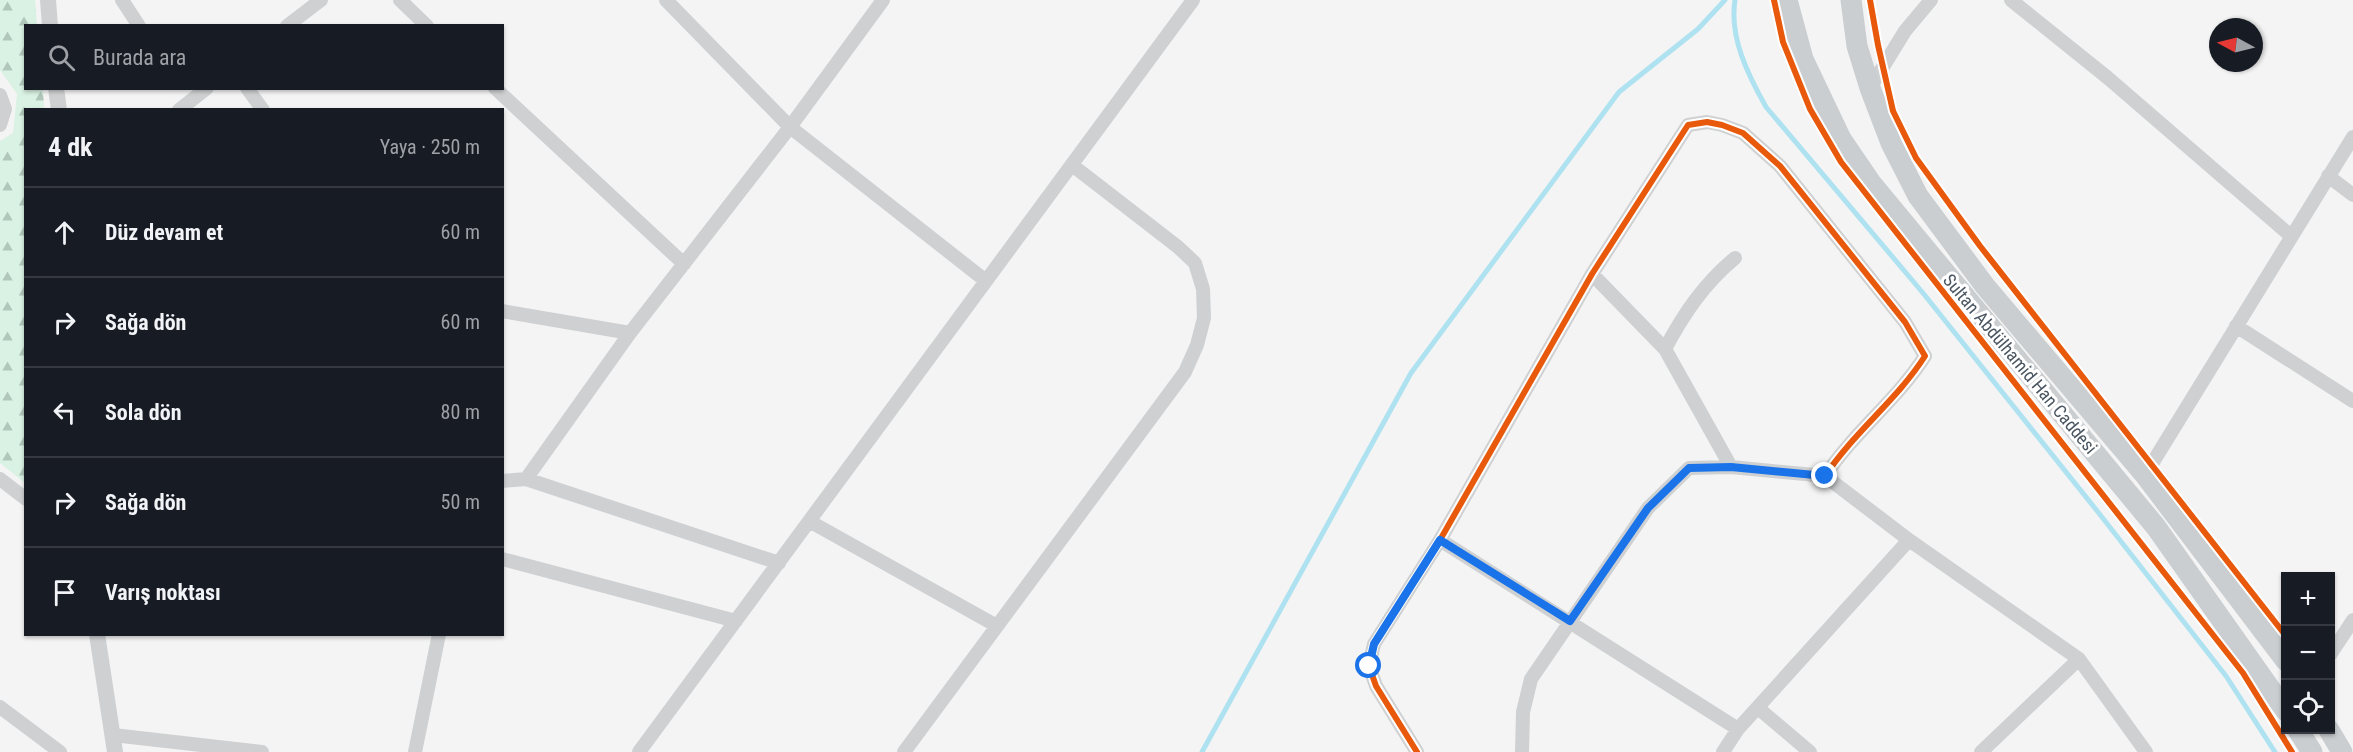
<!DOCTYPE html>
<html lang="tr">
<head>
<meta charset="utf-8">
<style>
	:root { --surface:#171b24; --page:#242831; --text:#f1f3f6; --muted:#9ea1a6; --line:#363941 }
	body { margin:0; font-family:"Roboto Condensed",sans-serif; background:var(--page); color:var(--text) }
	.controls { position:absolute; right:18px; bottom:18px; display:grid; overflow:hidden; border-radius:0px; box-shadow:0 2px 4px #0004 }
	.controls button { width:54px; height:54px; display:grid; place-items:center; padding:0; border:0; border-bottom:2px solid var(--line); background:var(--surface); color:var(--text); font:30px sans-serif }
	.compass { position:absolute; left:2209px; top:18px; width:54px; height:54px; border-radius:50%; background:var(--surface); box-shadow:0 2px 4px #0004; rotate:277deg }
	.stop { position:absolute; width:18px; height:18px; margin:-14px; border:4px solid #1a73e8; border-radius:50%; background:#fff }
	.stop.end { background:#1a73e8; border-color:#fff; box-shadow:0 2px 6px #0008 }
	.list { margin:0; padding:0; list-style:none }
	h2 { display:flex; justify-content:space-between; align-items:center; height:78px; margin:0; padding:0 24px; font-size:26px }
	h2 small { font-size:20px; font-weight:400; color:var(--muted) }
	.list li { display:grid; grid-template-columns:39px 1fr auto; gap:18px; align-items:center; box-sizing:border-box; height:90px; padding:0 24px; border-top:2px solid var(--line) }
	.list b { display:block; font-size:22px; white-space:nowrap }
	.list em { font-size:20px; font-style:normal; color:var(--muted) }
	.icon { flex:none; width:33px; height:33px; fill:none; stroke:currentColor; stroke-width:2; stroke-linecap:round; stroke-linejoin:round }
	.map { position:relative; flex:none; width:2353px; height:752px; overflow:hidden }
	.search { position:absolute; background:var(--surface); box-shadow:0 2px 4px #0004; left:24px; top:24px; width:480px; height:66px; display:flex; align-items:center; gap:15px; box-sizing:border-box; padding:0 21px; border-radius:0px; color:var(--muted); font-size:22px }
	.panel { position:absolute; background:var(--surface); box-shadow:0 2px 4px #0004; left:24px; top:108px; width:480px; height:528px; border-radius:0px }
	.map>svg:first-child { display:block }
	.forest { fill:url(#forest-firs) }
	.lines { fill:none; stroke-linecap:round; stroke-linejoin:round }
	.stream { stroke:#aee2f0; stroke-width:5 }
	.minor { stroke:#ced0d2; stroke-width:14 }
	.tertiary { stroke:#ced0d2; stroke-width:16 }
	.primary { stroke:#caced1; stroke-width:21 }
	.cycleway-casing { stroke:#fff; stroke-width:10 }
	.cycleway { stroke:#e8590c; stroke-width:6 }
	.route { stroke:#1a73e8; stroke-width:8 }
	.labels { text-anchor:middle; stroke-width:6; stroke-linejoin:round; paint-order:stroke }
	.street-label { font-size:18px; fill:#4a5661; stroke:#fff }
</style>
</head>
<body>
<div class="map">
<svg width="2353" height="752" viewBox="0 0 2353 752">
	<defs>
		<pattern id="forest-firs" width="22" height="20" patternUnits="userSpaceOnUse" patternTransform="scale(1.5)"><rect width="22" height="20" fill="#d9f2e3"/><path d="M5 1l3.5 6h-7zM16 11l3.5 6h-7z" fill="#b2c7bb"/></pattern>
	</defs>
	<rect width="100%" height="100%" fill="#f4f4f4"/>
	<path class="forest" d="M0 0H35L37 25 26 26V88L43 89 44 109 26 110 25 483 0 463V141L13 133 17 94 0 70Z"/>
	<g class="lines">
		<path class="stream" d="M1735 0C1729 37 1748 75 1766 107L1923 293 2098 512 2226 676 2275 752
			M1202 752 1411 373 1619 92 1698 29 1725 0"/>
		<path class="minor" d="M122 0 139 26
			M400 0 427 26
			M666 0 790 127 986 281
			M2011 0 2108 78 2291 236
			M287 26 321 0
			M247 88 263 110
			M495 88 684 264
			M1870 88 1905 31 1931 0
			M0 95 5 109 0 125
			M179 110 207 88
			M2328 176 2353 195
			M1592 274 1665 349 1731 467
			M502 311 630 333
			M2236 326 2353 401
			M1665 349C1684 313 1704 284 1735 258
			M2145 475 2353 137
			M0 479 26 499
			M526 479 630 333 790 127 883 0
			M502 481 526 479 779 563
			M809 521 997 626
			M1440 540 1738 729
			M502 559 736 621
			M2330 655 2353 620
			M0 707 60 752
			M1758 708 1810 752
			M113 735 262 752
			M415 752 439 634
			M639 752 1193 0
			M904 752 1185 372 1197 345 1204 318 1203 289 1195 263 1178 247 1072 165
			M1417 752 1376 686 1369 666 1374 644 1440 540 1592 274 1688 125 1707 122 1722 125 1743 133 1780 166 1905 322 1925 356C1897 400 1854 432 1825 476
			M1522 752 1523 712 1531 679 1648 508 1689 468 1731 467 1825 476 1909 540 2079 659 2146 752
			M1723 752 1738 729 1909 540
			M1981 752 2079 659"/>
		<path class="tertiary" d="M48 0 50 26
			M56 88 59 110
			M97 634 115 752"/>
		<path class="primary" d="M1787 0 1803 59 1841 139 1871 183 2156 527 2286 711
			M1851 0 1857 46 1870 88 1891 143 1918 196 1985 286 2145 475 2286 661
			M2298 730 2312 752
			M2329 730 2342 752"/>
		<g class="cycleway-casing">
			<path id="cycleway" d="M1774 0 1783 42 1810 109 1841 162 2243 673 2292 752
				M1870 0 1878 45 1893 111 1916 158 1980 246 2286 636
				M1417 752 1376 686 1369 666 1374 644 1440 540 1592 274 1688 125 1707 122 1722 125 1743 133 1780 166 1905 322 1925 356C1897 400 1854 432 1825 476"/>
		</g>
		<use href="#cycleway" class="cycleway"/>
	</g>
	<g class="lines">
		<path class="route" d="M1369 666 1374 644 1440 540 1570 621 1648 508 1689 468 1731 467 1825 476"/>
	</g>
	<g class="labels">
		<g class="street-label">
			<text transform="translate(2020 364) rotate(50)" y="6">Sultan Abdülhamid Han Caddesi</text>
		</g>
	</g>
</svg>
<div class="controls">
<button>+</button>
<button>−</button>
<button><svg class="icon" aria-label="locate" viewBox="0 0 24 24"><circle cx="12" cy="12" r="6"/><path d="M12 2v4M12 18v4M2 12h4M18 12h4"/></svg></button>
</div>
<svg class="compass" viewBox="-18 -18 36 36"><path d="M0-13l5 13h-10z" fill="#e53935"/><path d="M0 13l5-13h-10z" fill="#9ea1a6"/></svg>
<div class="stop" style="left:1369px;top:666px"></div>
<div class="stop end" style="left:1825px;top:476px"></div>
<div class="search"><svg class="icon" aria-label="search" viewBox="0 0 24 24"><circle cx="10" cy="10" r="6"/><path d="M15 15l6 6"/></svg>Burada ara</div>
<section class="panel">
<h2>4 dk<small>Yaya · 250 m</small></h2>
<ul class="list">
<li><svg class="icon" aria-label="ahead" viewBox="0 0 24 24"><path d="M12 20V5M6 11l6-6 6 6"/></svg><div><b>Düz devam et</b></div><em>60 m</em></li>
<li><svg class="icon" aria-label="right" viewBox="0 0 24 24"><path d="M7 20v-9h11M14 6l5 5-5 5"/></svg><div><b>Sağa dön</b></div><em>60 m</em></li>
<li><svg class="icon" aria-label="left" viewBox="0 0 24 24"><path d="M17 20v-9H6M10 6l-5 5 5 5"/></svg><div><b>Sola dön</b></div><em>80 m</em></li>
<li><svg class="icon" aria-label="right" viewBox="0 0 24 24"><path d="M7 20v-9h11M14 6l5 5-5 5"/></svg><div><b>Sağa dön</b></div><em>50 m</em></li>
<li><svg class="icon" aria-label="arrive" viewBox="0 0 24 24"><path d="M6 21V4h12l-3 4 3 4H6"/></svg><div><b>Varış noktası</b></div></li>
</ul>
</section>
</div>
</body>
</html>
